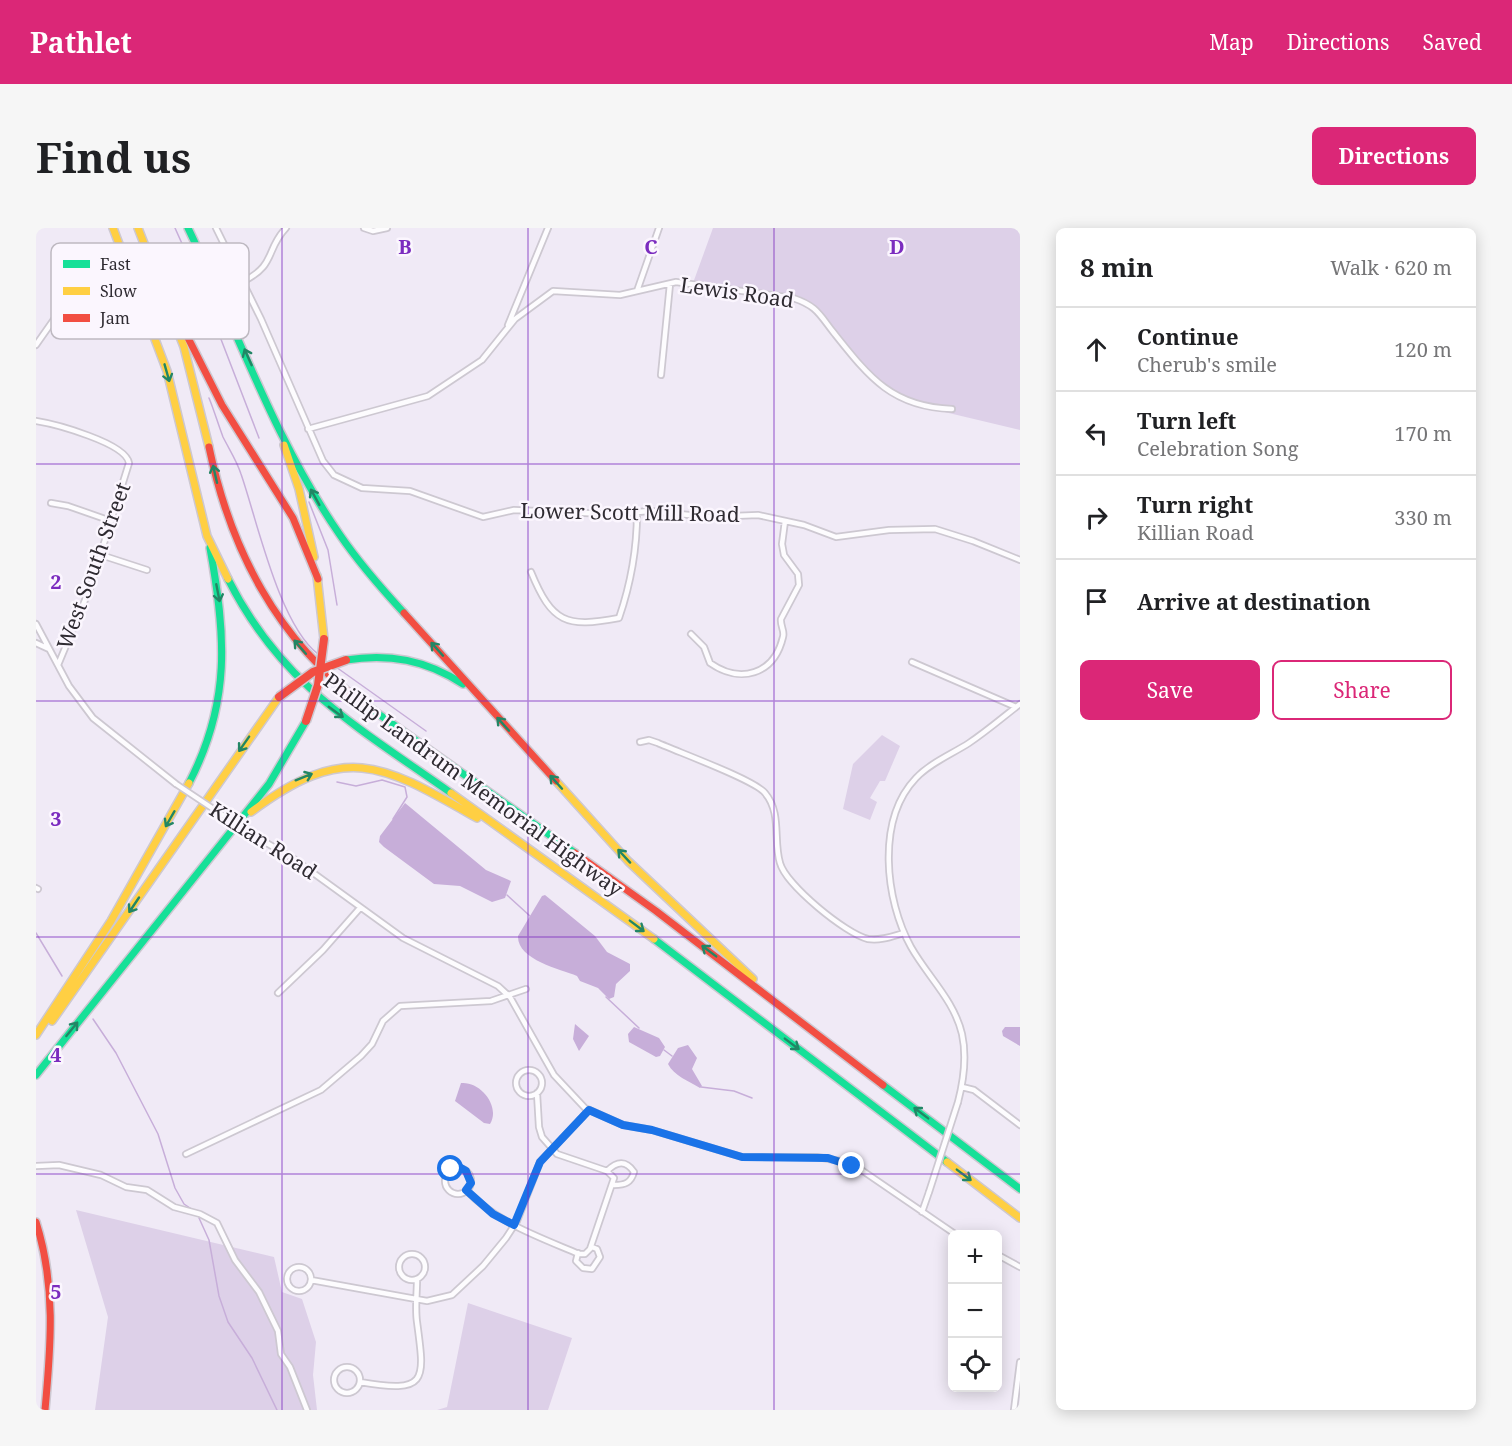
<!DOCTYPE html>
<html lang="en">
<head>
<meta charset="utf-8">
<style>
	:root { --surface:#fff; --page:#f6f6f6; --text:#202124; --muted:#757577; --line:#e0e0e0; --accent:#db2777 }
	body { margin:0; font-family:"Noto Serif",serif; background:var(--page); color:var(--text) }
	.controls { position:absolute; right:18px; bottom:18px; display:grid; overflow:hidden; border-radius:9px; box-shadow:0 3px 15px #0003 }
	.controls button { width:54px; height:54px; display:grid; place-items:center; padding:0; border:0; border-bottom:2px solid var(--line); background:var(--surface); color:var(--text); font:30px sans-serif }
	.stop { position:absolute; width:18px; height:18px; margin:-14px; border:4px solid #1a73e8; border-radius:50%; background:#fff }
	.stop.end { background:#1a73e8; border-color:#fff; box-shadow:0 2px 6px #0008 }
	.list { margin:0; padding:0; list-style:none }
	h2 { display:flex; justify-content:space-between; align-items:center; height:78px; margin:0; padding:0 24px; font-size:26px }
	h2 small { font-size:20px; font-weight:400; color:var(--muted) }
	.list li { display:grid; grid-template-columns:39px 1fr auto; gap:18px; align-items:center; box-sizing:border-box; height:84px; padding:0 24px; border-top:2px solid var(--line) }
	.list b { display:block; font-size:22px; white-space:nowrap }
	.list p { margin:0; font-size:20px; white-space:nowrap; color:var(--muted) }
	.list em { font-size:20px; font-style:normal; color:var(--muted) }
	.actions { display:flex; gap:12px; padding:18px 24px }
	.actions a { flex:1; padding:14px 0; border:2px solid var(--accent); border-radius:9px; text-align:center; font-size:21px; color:var(--accent) }
	.actions .main { background:var(--accent); color:#fff }
	.icon { flex:none; width:33px; height:33px; fill:none; stroke:currentColor; stroke-width:2; stroke-linecap:round; stroke-linejoin:round }
	.map { position:relative; flex:none; width:984px; height:1182px; overflow:hidden; border-radius:9px }
	header { display:flex; align-items:center; gap:36px; box-sizing:border-box; height:84px; padding:0 30px; background:var(--accent); color:#fff }
	header strong { font-size:28px }
	nav { display:flex; gap:33px; margin-inline-start:auto; font-size:21px }
	.intro { display:flex; align-items:center; justify-content:space-between; box-sizing:border-box; height:144px; padding:0 36px }
	h1 { margin:0; font-size:42px }
	.button { padding:15px 27px; border-radius:9px; background:var(--accent); color:#fff; font-size:21px; font-weight:700 }
	main { display:flex; gap:36px; padding:0 36px }
	aside { flex:1; background:var(--surface); border-radius:9px; box-shadow:0 3px 15px #0003 }
	.map>svg:first-child { display:block }
	.green { fill:#ddd0e8 }
	.water { fill:#c7aed9 }
	.lines { fill:none; stroke-linecap:round; stroke-linejoin:round }
	.stream { stroke:#c7aed9; stroke-width:1.5 }
	.street-casing { stroke:#cdc8d1; stroke-width:8 }
	.fast-casing { stroke:#cdc8d1; stroke-width:10 }
	.slow-casing { stroke:#cdc8d1; stroke-width:10 }
	.jam-casing { stroke:#cdc8d1; stroke-width:10 }
	.street { stroke:#fdfcfe; stroke-width:4.5 }
	.fast { stroke:#16e098; stroke-width:7 }
	.slow { stroke:#ffcf43; stroke-width:7 }
	.jam { stroke:#f24e42; stroke-width:7 }
	.street-bridge-casing { stroke:#cdc8d1; stroke-width:8; stroke-linecap:butt }
	.jam-bridge-casing { stroke:#cdc8d1; stroke-width:11; stroke-linecap:butt }
	.street-bridge { stroke:#fdfcfe; stroke-width:4.5 }
	.jam-bridge { stroke:#f24e42; stroke-width:8 }
	.oneway { stroke:#228665 }
	.route { stroke:#1a73e8; stroke-width:8 }
	.grid { fill:none; stroke:#7b2cbf; stroke-width:1.5; stroke-opacity:0.55 }
	.labels { text-anchor:middle; stroke-width:5; stroke-linejoin:round; paint-order:stroke }
	.street-label { font-size:21px; fill:#2f2b32; stroke:#fbf6fe }
	.key { fill:#fbf6fe; stroke:#beb9c1; stroke-width:1.5 }
	.key-label { font-size:16px; fill:#2f2b32 }
	.grid-label { font-size:20px; text-anchor:middle; font-weight:bold; fill:#7b2cbf; stroke:#fbf6fe; stroke-width:5; stroke-linejoin:round; paint-order:stroke }
</style>
</head>
<body>
<header>
<strong>Pathlet</strong>
<nav><a>Map</a><a>Directions</a><a>Saved</a></nav>
</header>
<div class="intro"><h1>Find us</h1><a class="button">Directions</a></div>
<main>
<div class="map">
<svg width="984" height="1182" viewBox="0 0 984 1182">
	<rect width="100%" height="100%" fill="#f0eaf6"/>
	<path class="green" d="M677 0H984V202L875 176 810 125 770 73 657 55Z
		M846 507 864 518 849 553H844L834 570 841 574 834 592 807 581 817 536Z
		M40 982 238 1029 246 1064 266 1071 280 1114 277 1147 281 1182H59L72 1089Z
		M432 1075 536 1110 512 1182H401L411 1179Z"/>
	<path class="water" d="M369 575 450 642 475 653 469 670 456 674 424 658 398 656 348 619 343 614 344 608Z
		M509 667 559 708 571 724 594 736V743L580 756 578 769 573 771 562 760 544 753 541 748C524 741 481 732 482 708L506 668Z
		M539 796 553 808 543 823 537 811Z
		M598 799 623 810 629 819 624 828 620 829 593 814 592 806Z
		M969 799H984V818L967 808 966 803Z
		M652 817 661 830 656 841 666 858 664 860C653 853 638 848 632 836L642 820Z
		M425 855C444 853 465 878 454 896L448 895 419 873Z"/>
	<g class="lines">
		<path class="stream" d="M139 0 161 49 223 210
			M173 170C178 182 182 196 187 209 193 221 201 233 205 246 221 292 243 396 282 426
			M273 274 292 322 301 377
			M300 439 390 503
			M301 554 320 558 346 552 369 559 371 569 357 591
			M471 667 494 688
			M0 705 26 748
			M570 769 603 800
			M57 791 80 825 122 906 139 960 148 976 157 982
			M628 822 636 828
			M665 859 698 863 716 870
			M163 990 173 1012 183 1068 192 1094 216 1130 241 1182"/>
		<g class="street-casing">
			<path id="street" d="M180 0 225 91 287 233 298 247 326 260 374 263 447 289 478 282 572 286 615 283 672 289 722 287 768 297 800 309 853 302 899 301 937 313 984 332
				M328 0 337 3 351 0
				M206 54C241 37 229 22 250 0
				M601 63 623 0
				M472 97 512 0
				M0 117 49 47
				M625 147 634 56
				M0 193C19 196 90 215 93 235L54 360 22 437
				M272 201 392 168 446 132 479 91 517 63 584 67 640 54 757 70C781 78 783 86 798 105 833 149 856 179 916 181
				M15 275 32 278 75 293
				M65 327 111 342
				M495 344C516 395 530 400 583 390 595 355 601 321 601 285
				M0 396 33 458 57 490 140 556
				M655 406 668 419 674 435C704 456 738 447 747 409 749 403 744 398 745 391L763 357 762 346 748 327 746 316 749 293
				M0 415 13 421
				M876 434 980 479
				M604 514 613 512 622 515C642 524 719 552 729 565 746 585 737 612 744 635 750 657 810 706 832 711 845 713 857 708 868 705
				M212 604 258 631 367 710 462 758 474 769 518 847 549 880 587 897 616 902 706 929H781L804 933 824 941 919 1006
				M0 660 2 661
				M242 765 287 722 324 680
				M480 855a13 13 0 1 1 26 0a13 13 0 1 1-26 0Z
				M926 859 938 862 984 897
				M922 874C928 851 931 829 926 806 918 772 892 749 875 719 849 672 840 592 880 550 894 535 916 526 933 515 951 503 967 489 984 476
				M150 926 285 862 325 828 336 816 347 793 364 778 455 773 490 761
				M0 938 23 937 65 947 90 959 111 962 138 979 164 986 181 995 199 1032 223 1064 242 1103 245 1126 254 1139 271 1182
				M409 953a13 13 0 1 1 26 0a13 13 0 1 1-26 0Z
				M571 943C581 933 590 932 598 944 595 955 589 957 578 957
				M430 962C461 995 503 1009 543 1026H549L554 1021 578 950 571 943 521 926 506 909 503 899 501 865
				M886 984 893 964
				M542 1025 540 1033 547 1040 556 1041 564 1029 561 1021 556 1019
				M363 1039a13 13 0 1 1 26 0a13 13 0 1 1-26 0Z
				M962 1027 984 1039
				M251 1051a12 12 0 1 1 24 0a12 12 0 1 1-24 0Z
				M275 1052 391 1073 416 1067 447 1038 470 1010 481 993 504 934 553 882
				M298 1152a13 13 0 1 1 26 0a13 13 0 1 1-26 0Z
				M324 1154C392 1166 389 1153 381 1094 379 1080 381 1065 381 1051
				M978 1182 984 1134"/>
		</g>
		<g class="fast-casing">
			<path id="fast" d="M152 0C201 102 239 213 304 307 323 335 345 360 368 385
				M192 351C245 457 323 500 415 565
				M310 432C353 425 390 432 427 456
				M327 475 539 625
				M153 555C195 474 190 407 174 320
				M618 711 911 934
				M0 847 233 556 270 493
				M847 857 984 961"/>
		</g>
		<g class="slow-casing">
			<path id="slow" d="M77 0 131 143 171 308 192 351
				M102 0 148 119 173 219
				M248 217 263 261 278 329
				M281 348 288 411
				M520 553 592 633 717 751
				M415 565 618 711
				M215 584C310 513 346 536 441 590
				M16 793 243 469
				M0 807 75 693 153 555
				M911 934 984 990"/>
		</g>
		<g class="jam-casing">
			<path id="jam" d="M144 94 186 177 257 290 282 351
				M173 219C194 320 241 413 327 475
				M368 385 520 553
				M539 625 620 683 847 857
				M0 994C20 1057 15 1117 9 1182"/>
		</g>
		<use href="#street" class="street"/>
		<use href="#fast" class="fast"/>
		<use href="#slow" class="slow"/>
		<use href="#jam" class="jam"/>
		<g class="street-bridge-casing">
			<path id="street-bridge" d="M140 556 212 604
				M893 964 922 874"/>
		</g>
		<g class="jam-bridge-casing">
			<path id="jam-bridge" d="M243 469 277 444 310 432
				M270 493 282 457 288 411"/>
		</g>
		<use href="#street-bridge" class="street-bridge"/>
		<use href="#jam-bridge" class="jam-bridge"/>
	</g>
	<defs><path id="oneway-shaft" d="M-6 0H5M1.5-3L5.5 0L1.5 3" fill="none" stroke-width="1.6" stroke-linecap="round" stroke-linejoin="round" transform="scale(1.5)"/></defs>
	<g class="oneway">
		<use href="#oneway-shaft" transform="translate(212 129) rotate(-114)"/>
		<use href="#oneway-shaft" transform="translate(131 145) rotate(74)"/>
		<use href="#oneway-shaft" transform="translate(179 246) rotate(-103)"/>
		<use href="#oneway-shaft" transform="translate(279 269) rotate(-119)"/>
		<use href="#oneway-shaft" transform="translate(182 365) rotate(79)"/>
		<use href="#oneway-shaft" transform="translate(264 419) rotate(-131)"/>
		<use href="#oneway-shaft" transform="translate(401 421) rotate(-132)"/>
		<use href="#oneway-shaft" transform="translate(300 484) rotate(36)"/>
		<use href="#oneway-shaft" transform="translate(467 496) rotate(-132)"/>
		<use href="#oneway-shaft" transform="translate(208 516) rotate(125)"/>
		<use href="#oneway-shaft" transform="translate(268 549) rotate(-22)"/>
		<use href="#oneway-shaft" transform="translate(520 554) rotate(-132)"/>
		<use href="#oneway-shaft" transform="translate(134 591) rotate(120)"/>
		<use href="#oneway-shaft" transform="translate(588 628) rotate(-133)"/>
		<use href="#oneway-shaft" transform="translate(98 677) rotate(124)"/>
		<use href="#oneway-shaft" transform="translate(601 698) rotate(37)"/>
		<use href="#oneway-shaft" transform="translate(673 723) rotate(-143)"/>
		<use href="#oneway-shaft" transform="translate(36 801) rotate(-51)"/>
		<use href="#oneway-shaft" transform="translate(756 816) rotate(37)"/>
		<use href="#oneway-shaft" transform="translate(885 885) rotate(-143)"/>
		<use href="#oneway-shaft" transform="translate(928 947) rotate(37)"/>
	</g>
	<g class="lines">
		<path class="route" d="M415 941 423 939 430 943 435 955 430 962 457 986 478 997 504 934 553 882 587 897 616 902 706 929 792 930 816 938"/>
	</g>
	<path class="grid" d="M246 0V1182M492 0V1182M738 0V1182M0 236H984M0 473H984M0 709H984M0 946H984"/>
	<g class="labels">
		<g class="street-label">
			<text transform="translate(701 65) rotate(8)" y="7">Lewis Road</text>
			<text transform="translate(594 285) rotate(1)" y="7">Lower Scott Mill Road</text>
			<text transform="translate(58 338) rotate(-70)" y="7">West South Street</text>
			<text transform="translate(437 557) rotate(36)" y="7">Phillip Landrum Memorial Highway</text>
			<text transform="translate(227 613) rotate(33)" y="7">Killian Road</text>
		</g>
	</g>
	<rect x="15" y="15" width="198" height="96" rx="9" class="key"/>
	<rect x="27" y="32" width="27" height="8" fill="#16e098"/>
	<rect x="27" y="59" width="27" height="8" fill="#ffcf43"/>
	<rect x="27" y="86" width="27" height="8" fill="#f24e42"/>
	<g class="key-label">
		<text x="64" y="42">Fast</text>
		<text x="64" y="69">Slow</text>
		<text x="64" y="96">Jam</text>
	</g>
	<g class="grid-label">
		<text x="369" y="26">B</text>
		<text x="615" y="26">C</text>
		<text x="861" y="26">D</text>
		<text x="20" y="361">2</text>
		<text x="20" y="598">3</text>
		<text x="20" y="834">4</text>
		<text x="20" y="1071">5</text>
	</g>
</svg>
<div class="controls">
<button>+</button>
<button>−</button>
<button><svg class="icon" aria-label="locate" viewBox="0 0 24 24"><circle cx="12" cy="12" r="6"/><path d="M12 2v4M12 18v4M2 12h4M18 12h4"/></svg></button>
</div>
<div class="stop" style="left:415px;top:941px"></div>
<div class="stop end" style="left:816px;top:938px"></div>
</div>
<aside>
<h2>8 min<small>Walk · 620 m</small></h2>
<ul class="list">
<li><svg class="icon" aria-label="ahead" viewBox="0 0 24 24"><path d="M12 20V5M6 11l6-6 6 6"/></svg><div><b>Continue</b><p>Cherub's smile</p></div><em>120 m</em></li>
<li><svg class="icon" aria-label="left" viewBox="0 0 24 24"><path d="M17 20v-9H6M10 6l-5 5 5 5"/></svg><div><b>Turn left</b><p>Celebration Song</p></div><em>170 m</em></li>
<li><svg class="icon" aria-label="right" viewBox="0 0 24 24"><path d="M7 20v-9h11M14 6l5 5-5 5"/></svg><div><b>Turn right</b><p>Killian Road</p></div><em>330 m</em></li>
<li><svg class="icon" aria-label="arrive" viewBox="0 0 24 24"><path d="M6 21V4h12l-3 4 3 4H6"/></svg><div><b>Arrive at destination</b></div></li>
</ul>
<div class="actions"><a class="main">Save</a><a>Share</a></div>
</aside>
</main>
</body>
</html>
